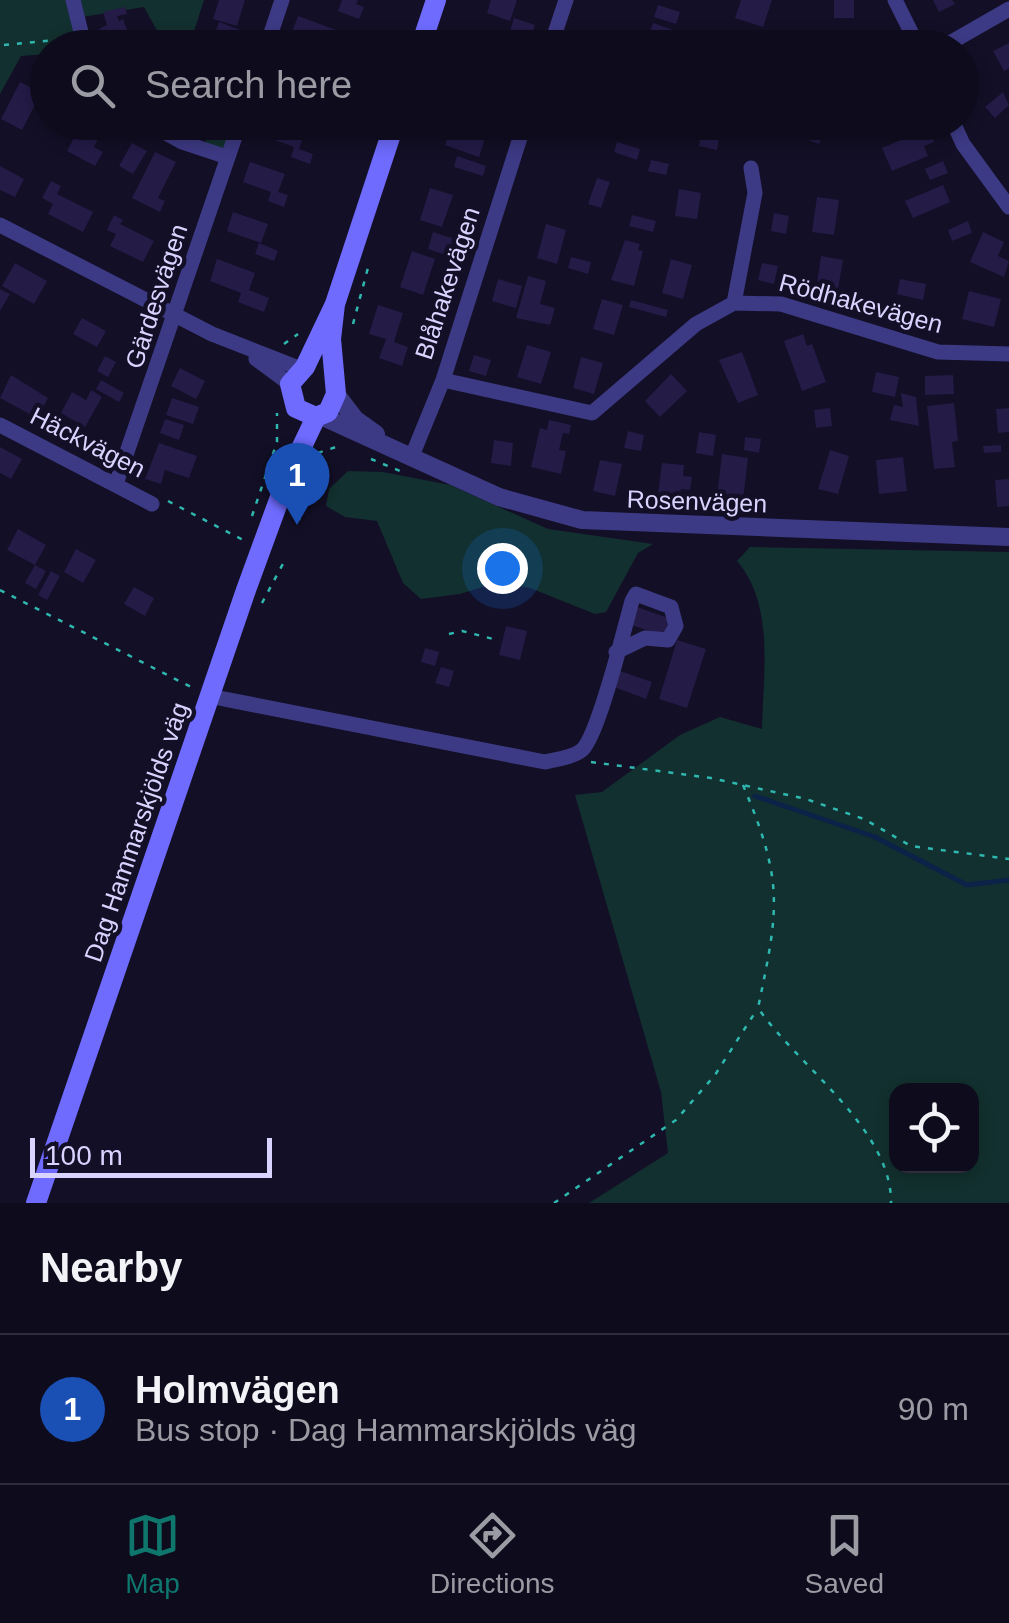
<!DOCTYPE html>
<html lang="en">
<head>
<meta charset="utf-8">
<style>
	:root { --surface:#0e0b1c; --page:#171425; --text:#f1f3f6; --muted:#9b9ba3; --line:#2e2b3b; --accent:#0f766e }
	body { margin:0; font-family:Helvetica,sans-serif; background:var(--page); color:var(--text) }
	.controls { position:absolute; right:30px; bottom:30px; display:grid; overflow:hidden; border-radius:20px; box-shadow:0 5px 15px #0003 }
	.controls button { width:90px; height:90px; display:grid; place-items:center; padding:0; border:0; border-bottom:2px solid var(--line); background:var(--surface); color:var(--text); font:50px sans-serif }
	.scale { position:absolute; left:30px; bottom:25px; width:242px; box-sizing:border-box; padding-left:10px; border:5px solid #d9d4ff; border-top:0; font-size:28px; line-height:35px; white-space:nowrap; color:#d9d4ff; -webkit-text-stroke:8px #130f26; paint-order:stroke }
	.you { position:absolute; left:502px; top:568px; width:35px; height:35px; margin:-25px; border:8px solid #fff; border-radius:50%; background:#1a73e8; box-shadow:0 0 0 15px #1a73e833 }
	.badge { display:grid; place-items:center; width:65px; height:65px; border-radius:50%; background:var(--accent); color:#fff; font-size:32px; font-weight:700 }
	.pin { position:absolute; translate:-50% -82px; filter:drop-shadow(0 2px 5px #0008) }
	.pin::after { content:''; position:absolute; top:52px; width:35px; height:30px; background:inherit; clip-path:polygon(0 0,100% 0,50% 100%) }
	.list { margin:0; padding:0; list-style:none }
	h2 { display:flex; justify-content:space-between; align-items:center; height:130px; margin:0; padding:0 40px; font-size:42px }
	h2 small { font-size:32px; font-weight:400; color:var(--muted) }
	.list li { display:grid; grid-template-columns:65px 1fr auto; gap:30px; align-items:center; box-sizing:border-box; height:150px; padding:0 40px; border-top:2px solid var(--line) }
	.list b { display:block; font-size:38px; white-space:nowrap }
	.list p { margin:0; font-size:32px; white-space:nowrap; color:var(--muted) }
	.list em { font-size:32px; font-style:normal; color:var(--muted) }
	.icon { flex:none; width:55px; height:55px; fill:none; stroke:currentColor; stroke-width:2; stroke-linecap:round; stroke-linejoin:round }
	.map { position:relative; flex:none; width:1009px; height:1203px; overflow:hidden }
	.search { position:absolute; background:var(--surface); box-shadow:0 5px 15px #0003; left:30px; right:30px; top:30px; height:110px; display:flex; align-items:center; gap:25px; box-sizing:border-box; padding:0 35px; border-radius:55px; color:var(--muted); font-size:38px }
	.sheet { height:280px; background:var(--surface) }
	nav { display:flex; justify-content:space-around; align-items:center; box-sizing:border-box; height:140px; border-top:2px solid var(--line); background:var(--surface); font-size:28px; color:var(--muted) }
	nav a { display:grid; justify-items:center; gap:5px }
	nav .on { color:var(--accent) }
	.map>svg:first-child { display:block }
	.green { fill:#12302f; fill-rule:evenodd }
	.lines { fill:none; stroke-linecap:round; stroke-linejoin:round }
	.stream { stroke:#0c2248; stroke-width:5 }
	.building { fill:#241b47 }
	.path { stroke:#2fb8b0; stroke-width:2.5; stroke-dasharray:5 8; stroke-linecap:butt }
	.minor { stroke:#3d3a85; stroke-width:15 }
	.tertiary { stroke:#3d3a85; stroke-width:18 }
	.secondary { stroke:#6f6bff; stroke-width:20 }
	.labels { text-anchor:middle; stroke-width:9; stroke-linejoin:round; paint-order:stroke }
	.street-label { font-size:25px; fill:#d9d4ff; stroke:#130f26 }
</style>
</head>
<body>
<div class="map">
<svg width="1009" height="1203" viewBox="0 0 1009 1203">
	<rect width="100%" height="100%" fill="#130f26"/>
	<path class="green" d="M0 0H204L189 47H166L144 7 76 18 85 47 48 48 47 54 21 56 0 94Z
		M212 123H240L227 157 203 149Z
		M348 471 383 472 450 485 548 529 653 544 638 553 606 612 595 614 530 588 499 582 460 594 421 599 403 583 377 521 345 517 326 506 329 489Z
		M750 547 1009 552V1203H589L668 1153 661 1092 575 795 602 792 680 735 720 717 762 729C763 674 775 605 737 561ZM896 1090H972V1166H896Z"/>
	<g class="lines">
		<path class="stream" d="M755 796 875 837 967 885 1009 880"/>
	</g>
	<path class="building" d="M219 0H245L237 26 213 19Z
		M342 0H358L356 4 364 7 359 19 338 11Z
		M491 0H517L510 21 487 13Z
		M741 0H772L763 27 735 18Z
		M834 0H854V18H834Z
		M933 0H952L955 4 939 12Z
		M658 5 680 12 676 24 654 17Z
		M125 7 127 14 117 16 119 21 123 19 132 42 138 39 141 46 107 48 99 29 107 25 103 12Z
		M298 16 339 31 333 48 290 37Z
		M514 18 535 25 531 38 510 31Z
		M219 22 243 31 241 36 234 34 231 48H204L209 30 216 31Z
		M653 23 673 30 666 48H644Z
		M1009 43V68L1004 71 993 51Z
		M20 82 41 93 22 130 1 119Z
		M1003 92 1009 105 995 118 985 107Z
		M82 122 103 129 94 147 103 152 95 166 67 151Z
		M212 122 209 131 188 123 189 122Z
		M262 122H289L306 129 299 149 313 154 310 164 291 157 294 147 258 134Z
		M452 122H474L471 134 485 138 479 157 445 145Z
		M562 122H614L609 138Z
		M703 122H722L717 150 699 146Z
		M806 122H826L819 144 800 137Z
		M926 122 934 142 924 146 928 156 892 171 882 148 918 133 914 124Z
		M617 142 640 149 637 160 614 152Z
		M132 143 147 151 133 174 119 166Z
		M155 152 176 162 158 198 165 201 160 212 132 198Z
		M457 156 486 166 483 176 454 167Z
		M651 160 669 164 666 175 648 171Z
		M943 161 948 173 930 180 925 169Z
		M250 162 285 174 278 192 288 195 284 207 268 201 271 192 243 182Z
		M0 166 24 179 15 197 0 190Z
		M597 178 610 182 601 208 588 204Z
		M51 181 61 186 57 194 93 212 83 232 48 214 53 204 42 198Z
		M943 185 950 202 913 218 905 201Z
		M430 188 453 195 442 227 420 220Z
		M679 189 701 193 697 219 675 216Z
		M817 197 839 200 834 235 812 232Z
		M233 212 268 224 261 243 227 231Z
		M774 213 789 216 786 234 771 231Z
		M114 215 123 220 120 224 154 241 143 262 110 246 116 234 107 230Z
		M632 215 656 221 653 232 629 226Z
		M968 221 972 233 952 241 948 230Z
		M546 224 566 230 557 264 537 258Z
		M433 232 461 241 455 258 428 249Z
		M983 232 1004 242 998 256 1009 261 1004 277 970 262Z
		M625 240 640 244 638 250 643 251 634 286 611 280Z
		M259 243 278 251 274 261 255 254Z
		M412 251 435 259 423 295 400 287Z
		M821 256 843 260 837 295 816 291Z
		M571 257 591 262 588 274 568 268Z
		M217 259 255 273 249 290 269 298 264 312 238 302 241 293 210 281Z
		M671 259 692 265 683 299 662 293Z
		M15 263 47 281 34 304 2 286Z
		M762 263 778 266 774 284 758 280Z
		M528 276 546 281 540 304 555 308 550 325 516 318Z
		M498 279 522 286 516 308 492 301Z
		M900 279 926 284 923 300 897 294Z
		M0 289 10 294 0 311Z
		M969 291 1001 299 994 327 962 319Z
		M602 299 623 305 614 335 593 329Z
		M631 300 668 310 666 317 629 307Z
		M378 305 403 313 394 342 408 347 402 366 379 358 386 339 369 334Z
		M82 318 106 331 97 347 73 334Z
		M803 334 807 346 812 344 826 382 802 391 784 341Z
		M527 345 551 352 541 384 517 377Z
		M742 352 758 395 738 403 719 360Z
		M474 355 491 360 486 376 469 371Z
		M105 356 116 362 108 377 97 371Z
		M581 357 603 363 594 394 573 388Z
		M180 368 205 381 196 399 171 386Z
		M876 372 899 377 895 397 872 392Z
		M671 374 687 391 660 417 645 401Z
		M11 375 48 398 37 418 0 398Z
		M953 375 954 394 925 395V376Z
		M101 380 124 393 119 402 96 389Z
		M91 390 102 397 85 427 61 413 72 392 86 400Z
		M901 393 916 397 919 426 890 420 894 405 903 407Z
		M172 398 199 407 193 424 166 415Z
		M954 403 958 441 952 442 955 467 934 469 927 406Z
		M830 408 832 426 816 428 814 410Z
		M1009 408V432L998 433 996 409Z
		M165 419 184 425 179 440 160 433Z
		M549 420 571 425 569 434 563 433 559 450 566 451 561 474 531 467 540 428 547 430Z
		M628 431 644 435 641 451 624 448Z
		M699 432 716 435 713 456 696 453Z
		M745 437 761 439 759 453 744 450Z
		M494 440 513 443 511 466 491 463Z
		M159 443 197 456 189 478 165 470 161 484 145 479Z
		M1001 445V452L984 453 983 446Z
		M0 447 22 459 11 479 0 473Z
		M830 450 849 456 838 494 818 489Z
		M722 454 748 458 743 500 717 497Z
		M903 457 907 491 879 494 876 460Z
		M600 460 622 464 615 496 593 491Z
		M662 463 684 465 683 476 692 477 690 490 681 489 680 498 658 495Z
		M1009 479V506L997 507 995 480Z
		M18 529 46 545 35 565 7 550Z
		M76 549 96 560 83 583 64 572Z
		M35 565 46 571 36 589 25 583Z
		M51 571 60 576 47 600 38 595Z
		M134 587 154 598 145 616 124 604Z
		M637 607 671 619 665 636 631 625Z
		M506 626 527 631 520 660 499 655Z
		M677 640 706 649 687 708 659 699Z
		M425 648 439 652 435 666 421 662Z
		M441 667 454 671 449 687 435 683Z
		M620 671 652 682 646 699 614 687Z"/>
	<g class="lines">
		<path class="path" d="M4 45 65 39
			M353 324 369 264
			M284 344 298 334
			M318 453 342 445
			M371 459 400 471
			M168 501 245 541
			M252 516 277 442V413
			M299 520 305 487
			M0 590 195 689
			M262 603 285 560
			M449 634 462 631 497 640
			M591 762 711 778 806 799 864 819 911 846 1009 859
			M743 785C784 882 779 908 758 1008 798 1066 892 1129 891 1203
			M554 1203 676 1120 715 1075 756 1011"/>
		<path class="minor" d="M73 0 85 48
			M895 0 919 48
			M266 48 282 0
			M550 48 566 0
			M941 48 1009 9
			M146 122 182 142 227 157
			M953 122 963 144 1009 207
			M0 225 212 334 301 369
			M734 303 755 193 751 168
			M256 359 290 384
			M443 380 592 413 696 324 734 303 781 304 938 352 1009 354
			M0 425 152 504
			M412 456 443 380 525 122
			M116 484 240 122
			M209 696 545 762C556 759 572 758 582 750 599 734 624 629 632 601L636 594 671 607 676 626 668 640 645 638 616 652"/>
		<path class="tertiary" d="M336 394 355 419 376 434
			M321 416 499 497 582 520 1009 537"/>
		<path class="secondary" d="M420 48 436 0
			M335 304 331 339 336 394 328 412 316 417 296 408 290 384 305 367 335 304 395 122
			M36 1203 246 590 287 478 316 417"/>
	</g>
	<g class="labels">
		<g class="street-label">
			<text transform="translate(447 283) rotate(-72)" y="9">Blåhakevägen</text>
			<text transform="translate(156 296) rotate(-72)" y="9">Gärdesvägen</text>
			<text transform="translate(861 303) rotate(15)" y="9">Rödhakevägen</text>
			<text transform="translate(88 442) rotate(27)" y="9">Häckvägen</text>
			<text transform="translate(697 501) rotate(2)" y="9">Rosenvägen</text>
			<text transform="translate(136 832) rotate(-71)" y="9">Dag Hammarskjölds väg</text>
		</g>
	</g>
</svg>
<div class="controls">
<button><svg class="icon" aria-label="locate" viewBox="0 0 24 24"><circle cx="12" cy="12" r="6"/><path d="M12 2v4M12 18v4M2 12h4M18 12h4"/></svg></button>
</div>
<div class="scale">100 m</div>
<div class="you"></div>
<div class="pin badge" style="left:297px;top:525px;background:#1a4fb4">1</div>
<div class="search"><svg class="icon" aria-label="search" viewBox="0 0 24 24"><circle cx="10" cy="10" r="6"/><path d="M15 15l6 6"/></svg>Search here</div>
</div>
<section class="sheet">
<h2>Nearby<small></small></h2>
<ul class="list">
<li><span class="badge" style="background:#1a4fb4">1</span><div><b>Holmvägen</b><p>Bus stop · Dag Hammarskjölds väg</p></div><em>90 m</em></li>
</ul>
</section>
<nav>
<a class="on"><svg class="icon" aria-label="map" viewBox="0 0 24 24"><path d="M3 6l6-2 6 2 6-2v14l-6 2-6-2-6 2zM9 4v14M15 6v14"/></svg>Map</a>
<a><svg class="icon" aria-label="directions" viewBox="0 0 24 24"><path d="M12 3l9 9-9 9-9-9zM9 14v-3h6M13 9l2 2-2 2"/></svg>Directions</a>
<a><svg class="icon" aria-label="saved" viewBox="0 0 24 24"><path d="M7 4h10v16l-5-4-5 4z"/></svg>Saved</a>
</nav>
</body>
</html>
